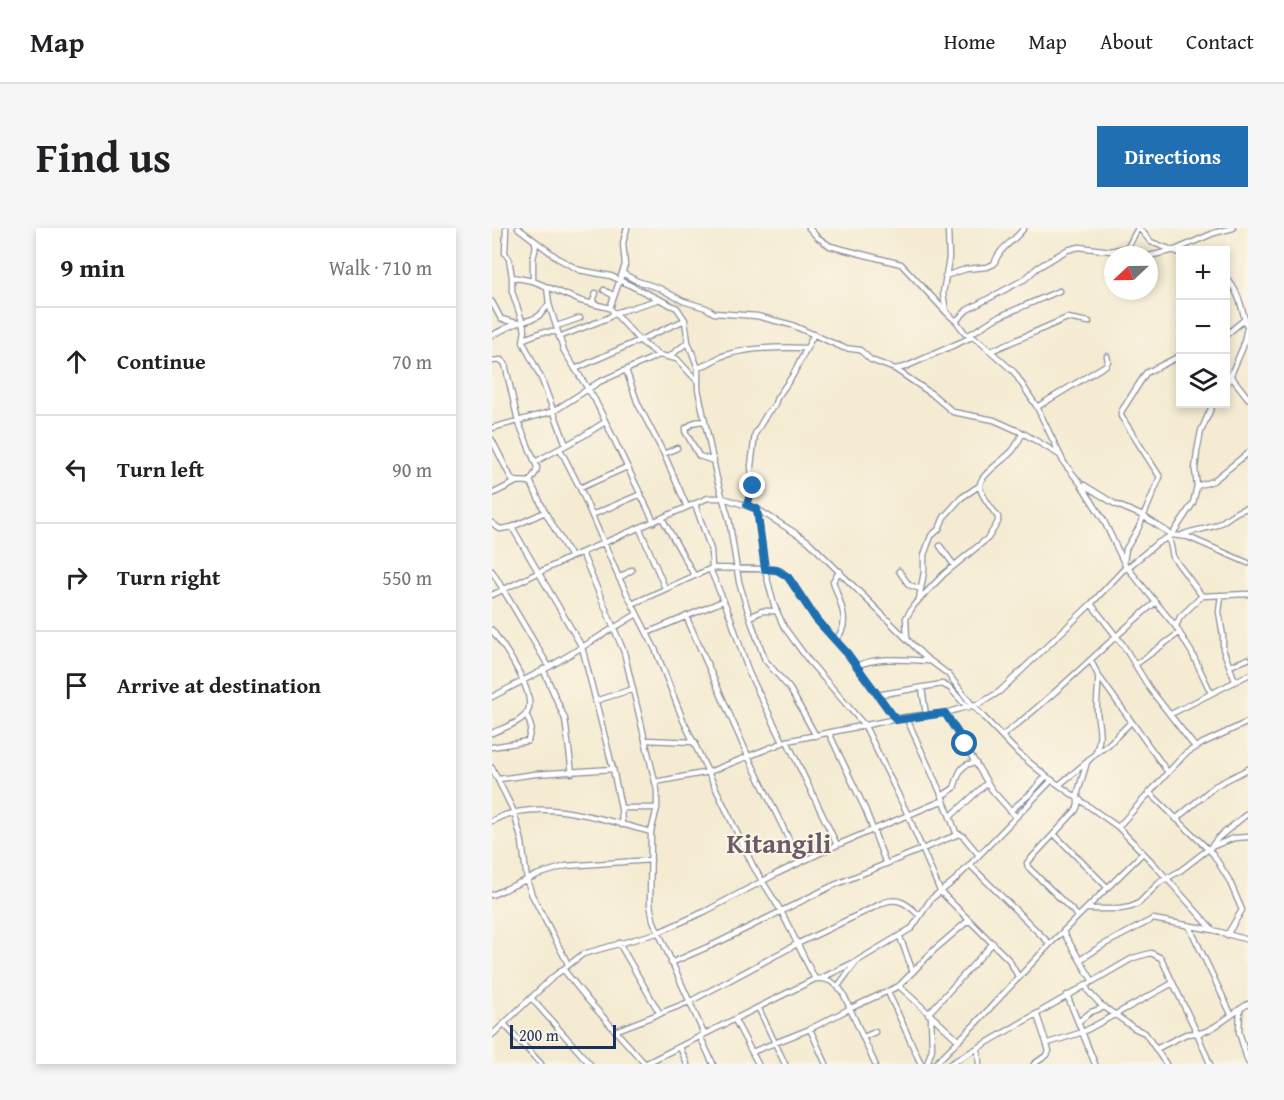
<!DOCTYPE html>
<html lang="en">
<head>
<meta charset="utf-8">
<style>
	:root { --surface:#fff; --page:#f6f6f6; --text:#202124; --muted:#757577; --line:#e0e0e0; --accent:#1f6fb2 }
	body { margin:0; font-family:"Gentium Book Plus",serif; background:var(--page); color:var(--text) }
	.controls { position:absolute; right:18px; top:18px; display:grid; overflow:hidden; border-radius:0px; box-shadow:0 3px 9px #0003 }
	.controls button { width:54px; height:54px; display:grid; place-items:center; padding:0; border:0; border-bottom:2px solid var(--line); background:var(--surface); color:var(--text); font:30px sans-serif }
	.compass { position:absolute; left:612px; top:18px; width:54px; height:54px; border-radius:50%; background:var(--surface); box-shadow:0 3px 9px #0003; rotate:248deg }
	.scale { position:absolute; left:18px; bottom:15px; width:106px; box-sizing:border-box; padding-left:6px; border:3px solid #1b2f5e; border-top:0; font-size:16px; line-height:21px; white-space:nowrap; color:#1b2f5e; -webkit-text-stroke:4px #fcf5e5; paint-order:stroke }
	.stop { position:absolute; width:18px; height:18px; margin:-14px; border:4px solid #1f6fb2; border-radius:50%; background:#fff }
	.stop.end { background:#1f6fb2; border-color:#fff; box-shadow:0 2px 6px #0008 }
	.list { margin:0; padding:0; list-style:none }
	h2 { display:flex; justify-content:space-between; align-items:center; height:78px; margin:0; padding:0 24px; font-size:26px }
	h2 small { font-size:20px; font-weight:400; color:var(--muted) }
	.list li { display:grid; grid-template-columns:39px 1fr auto; gap:18px; align-items:center; box-sizing:border-box; height:108px; padding:0 24px; border-top:2px solid var(--line) }
	.list b { display:block; font-size:22px; white-space:nowrap }
	.list em { font-size:20px; font-style:normal; color:var(--muted) }
	.icon { flex:none; width:33px; height:33px; fill:none; stroke:currentColor; stroke-width:2; stroke-linecap:round; stroke-linejoin:round }
	.map { position:relative; flex:none; width:756px; height:836px; overflow:hidden; border-radius:0px }
	header { display:flex; align-items:center; gap:36px; box-sizing:border-box; height:84px; padding:0 30px; background:var(--surface); border-bottom:2px solid var(--line) }
	header strong { font-size:28px }
	nav { display:flex; gap:33px; margin-inline-start:auto; font-size:21px }
	.intro { display:flex; align-items:center; justify-content:space-between; box-sizing:border-box; height:144px; padding:0 36px }
	h1 { margin:0; font-size:42px }
	.button { padding:15px 27px; border-radius:0px; background:var(--accent); color:#fff; font-size:21px; font-weight:700 }
	main { display:flex; gap:36px; padding:0 36px }
	aside { flex:1; background:var(--surface); border-radius:0px; box-shadow:0 3px 9px #0003 }
	.map>svg:first-child { display:block }
	.lines { fill:none; stroke-linecap:round; stroke-linejoin:round }
	.minor-casing { stroke:#888d98; stroke-width:7 }
	.minor { stroke:#fff; stroke-width:4.5 }
	.route { stroke:#1f6fb2; stroke-width:8 }
	.labels { text-anchor:middle; stroke-width:4.5; stroke-linejoin:round; paint-order:stroke }
	.quarter-label { font-size:27px; font-weight:bold; fill:#675c67; stroke:#fcf5e5 }
</style>
</head>
<body>
<header>
<strong>Map</strong>
<nav><a>Home</a><a>Map</a><a>About</a><a>Contact</a></nav>
</header>
<div class="intro"><h1>Find us</h1><a class="button">Directions</a></div>
<main>
<aside>
<h2>9 min<small>Walk · 710 m</small></h2>
<ul class="list">
<li><svg class="icon" aria-label="ahead" viewBox="0 0 24 24"><path d="M12 20V5M6 11l6-6 6 6"/></svg><div><b>Continue</b></div><em>70 m</em></li>
<li><svg class="icon" aria-label="left" viewBox="0 0 24 24"><path d="M17 20v-9H6M10 6l-5 5 5 5"/></svg><div><b>Turn left</b></div><em>90 m</em></li>
<li><svg class="icon" aria-label="right" viewBox="0 0 24 24"><path d="M7 20v-9h11M14 6l5 5-5 5"/></svg><div><b>Turn right</b></div><em>550 m</em></li>
<li><svg class="icon" aria-label="arrive" viewBox="0 0 24 24"><path d="M6 21V4h12l-3 4 3 4H6"/></svg><div><b>Arrive at destination</b></div></li>
</ul>
</aside>
<div class="map">
<svg width="756" height="836" viewBox="0 0 756 836">
	<rect width="100%" height="100%" fill="#fcf5e5"/>
	<filter id="ink" filterUnits="userSpaceOnUse"><feTurbulence type="fractalNoise" baseFrequency=".0167" numOctaves="2"/><feDisplacementMap in="SourceGraphic" scale="12" xChannelSelector="R" yChannelSelector="G"/><feConvolveMatrix kernelMatrix="1 2 1 2 8 2 1 2 1" color-interpolation-filters="sRGB"/></filter>
	<filter id="wash" filterUnits="userSpaceOnUse"><feTurbulence type="fractalNoise" baseFrequency=".008" numOctaves="4" result="noise"/><feDisplacementMap in="SourceGraphic" scale="24" xChannelSelector="R" yChannelSelector="G"/><feGaussianBlur stdDeviation="1.35" result="paint"/><feColorMatrix in="noise" values="0 0 0 0 0 0 0 0 0 0 0 0 0 0 0 0 0 1.4 0 .05"/><feComposite in="paint" operator="in"/></filter>
	<g filter="url(#wash)">
		<rect width="100%" height="100%" fill="#f4ebd2"/>
	</g>
	<g filter="url(#ink)">
		<g class="lines">
			<g class="minor-casing">
				<path id="minor" d="M14 0 13 25 17 31 20 49 41 53 89 73 118 80 148 113 167 127 185 131 206 154
					M26 0 67 31 87 42 119 48 185 80 193 92 196 114 206 140V161L225 251 237 291 247 354 260 396 273 432 298 461 324 508
					M647 0 659 14 688 25
					M657 28 683 22 722 5 741 0
					M130 45 145 53 167 60 191 73 214 80 222 85 265 88 300 97 352 120 368 122 379 132 403 141 413 139 480 109
					M453 48 474 41 495 39 502 36C508 18 521 15 532 0
					M20 49V63L33 102 31 114 50 152 74 217
					M734 50C746 61 750 80 754 96
					M41 53C41 45 41 38 41 31 42 24 45 21 43 15
					M55 59 57 76 72 123 103 172 162 294
					M112 62 122 68
					M0 74 9 91 25 95
					M100 76 104 65
					M118 80 133 37 131 15 135 0
					M454 84 451 65 457 30 456 0
					M464 93 475 82 533 51 545 40 575 22 587 19 619 23 636 19 646 0
					M65 98 88 90
					M0 107C9 103 18 98 26 95 46 89 44 93 57 76
					M477 107 504 90 567 63
					M734 107 753 91
					M67 109 116 90 123 85 165 72
					M32 111 50 104H65
					M499 123 575 90 597 94
					M178 128 196 114
					M0 133 9 132 13 136 26 193 45 239 44 244 38 253
					M206 140C214 137 221 133 228 129 253 119 286 119 313 120
					M83 141 193 92
					M403 141 440 166 461 184 502 192 531 205 568 227
					M134 142 146 176 172 226 195 279
					M738 147 756 170
					M734 158 751 119 756 94
					M545 179 614 137 616 133 615 128
					M213 193 203 194 194 200 193 203 207 228 222 233
					M0 200 62 183 107 154 167 127
					M0 212 20 252C27 256 33 251 39 255L53 284 79 329
					M68 221 88 260 127 350 164 423 191 492 261 638 289 683 323 751
					M172 226 185 220
					M43 234 91 208 113 194
					M592 257 623 276 651 288 680 307 696 309 756 335
					M705 258 721 253 756 225
					M88 260 135 239
					M0 266 24 254
					M203 276 219 322 220 340
					M255 277 261 260 259 238 263 206 276 184 282 178 285 170 301 147 322 106
					M265 281 274 346 282 377 292 399 317 433 373 498 416 587 448 663 517 732 527 750
					M100 287 149 266
					M170 290 202 347
					M0 295 8 301 20 299 53 284
					M20 299 90 419 121 541 129 580 130 597
					M148 301 173 360
					M690 307C701 302 711 302 722 298 735 293 742 282 756 280
					M677 309 681 329 710 368
					M448 318 462 337
					M90 325 132 424 165 562V580L159 604 158 676 161 692 212 806
					M632 334 634 321 646 301 668 249 629 188V184L654 145 688 128
					M635 339 684 399 700 425 719 465
					M218 341 238 388 257 445 291 514
					M634 341 664 316 680 307 701 275 705 258 703 242 705 224 709 203 721 176
					M0 343 57 439
					M407 343 417 357 429 361
					M127 350 140 342
					M0 367 79 329 216 270H231L265 281 316 313 433 429 456 446 481 478 526 525 554 548 626 599 661 635 721 702 756 712
					M729 367 727 384 731 408V421L743 453
					M427 371 432 344V327L439 308 447 301 452 289 469 270 487 258
					M140 376 220 340 273 341 289 343 299 353 324 391 355 426 404 492
					M599 376 631 417 658 461 703 519
					M194 388 256 528 308 634
					M258 389 270 383H285
					M684 398 688 389 710 368 756 366
					M0 402C11 417 44 464 36 483 31 494 11 500 0 505
					M155 405 231 373
					M343 412C361 396 347 373 341 353L348 343
					M415 412 414 390 422 377 452 346 496 310 506 294V289C501 282 486 264 488 256 490 245 514 231 521 222 525 217 527 211 531 205
					M599 433 606 447 675 543
					M643 437 687 405
					M365 438C384 428 417 432 438 433
					M738 438 756 431
					M51 441 73 491 80 545
					M430 460 434 487
					M385 467 450 456 458 460 476 480
					M0 469 57 439 145 386
					M103 473 141 461
					M453 485 500 562 524 589
					M679 486 756 447
					M414 489 450 568 465 607
					M337 505 374 583 394 636
					M510 508C565 467 611 417 664 374
					M153 512 203 514
					M295 513 345 617
					M0 519 36 513 39 499 34 485
					M604 524C612 503 604 496 605 476 605 466 607 457 606 447
					M0 540 22 584 30 614 35 652 40 667 76 736
					M7 551 43 546 121 541
					M163 554 217 544 295 513 414 489 453 485 489 475 507 464 529 443 599 376 634 339 611 291 588 255 572 235 545 179 522 144 487 113 473 105 464 93 456 86 409 36 338 18 325 9 317 0
					M567 557 595 534 604 525 616 517 639 494
					M657 564 721 626 737 652 750 682 735 707
					M450 568 462 560C467 547 467 535 484 535
					M129 580H165
					M518 583 537 567 554 548
					M458 589 495 555
					M684 591 723 558 756 541
					M0 593C46 567 112 592 159 604
					M626 599 693 526 711 515 756 494
					M562 606 615 659
					M719 619 726 610 756 585
					M288 621 299 615
					M478 637 558 716
					M0 667 45 647 74 638 159 632
					M594 681H628L639 679 647 675 668 654 688 643 719 619 742 610 756 609
					M586 688 536 639 535 635 584 582 586 577V564L595 534
					M697 698 739 786
					M571 704 600 752
					M408 709 421 744
					M127 715 168 786
					M588 732 611 717 661 691 721 702
					M179 735 227 714 340 658 467 606 471 608 487 627
					M71 741 96 772 153 836
					M330 750 365 733 420 700 439 671 463 652 560 552
					M594 756 596 763 608 776 642 800 653 805 674 836
					M346 758 364 734
					M407 758 467 813
					M396 764 429 836
					M575 767 603 836
					M40 771 98 836
					M267 781 293 836
					M748 781 747 804 756 834
					M436 786 501 715
					M243 792 266 836
					M586 794 599 784 613 779
					M12 796 49 836
					M318 801 334 836
					M123 803 197 774 305 716 393 674C409 669 417 678 428 688
					M0 807 61 749 91 726 165 705 214 683 284 646 345 617 452 572
					M208 808 221 836
					M372 809 383 804
					M556 815 591 804 681 755
					M188 819 195 836
					M486 821 487 836
					M664 821 694 806 705 805 718 836
					M260 824 318 801 359 780 407 758 442 722 477 692
					M153 836 323 751C336 749 344 755 351 765L383 836
					M435 836 440 821 439 789
					M443 836 484 795 558 716 651 625
					M458 836 641 730 659 725 669 730 705 805C718 806 743 783 756 776
					M542 836 555 827 557 823 545 787"/>
			</g>
			<use href="#minor" class="minor"/>
		</g>
	</g>
	<g class="lines" filter="url(#ink)">
		<path class="route" d="M261 258 255 277 265 281 273 341 285 342 296 349 324 391 356 426 404 492 453 485 473 516"/>
	</g>
	<g class="labels">
		<g class="quarter-label">
			<text x="287" y="625">Kitangili</text>
		</g>
	</g>
</svg>
<div class="controls">
<button>+</button>
<button>−</button>
<button><svg class="icon" aria-label="layers" viewBox="0 0 24 24"><path d="M12 4l9 5-9 5-9-5zM3 14l9 5 9-5"/></svg></button>
</div>
<svg class="compass" viewBox="-18 -18 36 36"><path d="M0-13l5 13h-10z" fill="#e53935"/><path d="M0 13l5-13h-10z" fill="#757577"/></svg>
<div class="scale">200 m</div>
<div class="stop" style="left:473px;top:516px"></div>
<div class="stop end" style="left:261px;top:258px"></div>
</div>
</main>
</body>
</html>
